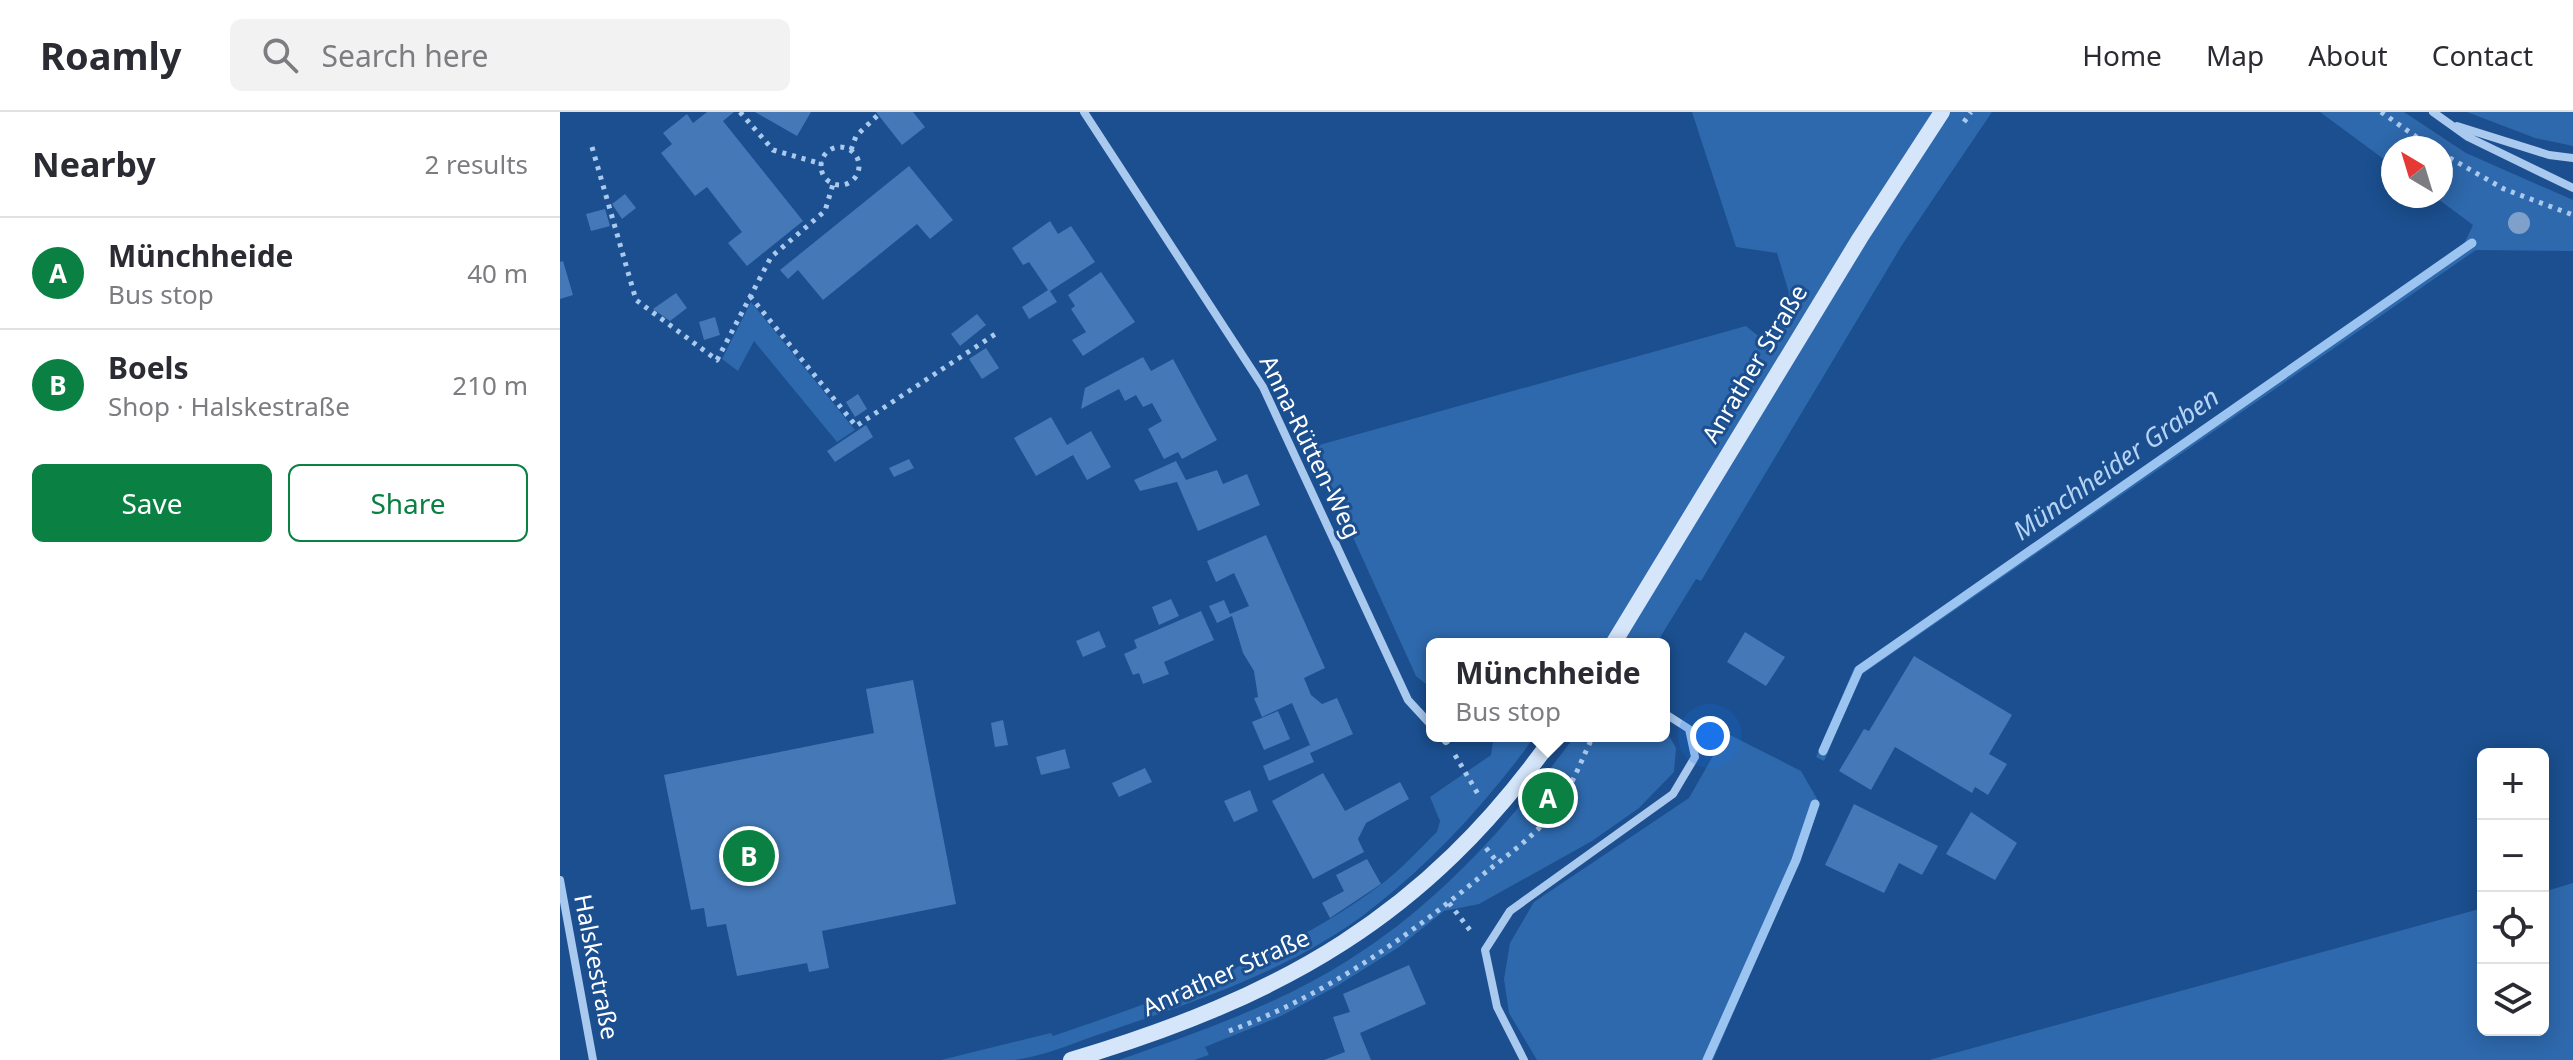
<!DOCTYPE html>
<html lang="en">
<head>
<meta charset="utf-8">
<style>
	:root { --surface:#fff; --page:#f2f2f3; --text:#2b2b33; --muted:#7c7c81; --line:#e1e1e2; --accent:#0b8043 }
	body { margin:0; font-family:"Noto Sans",sans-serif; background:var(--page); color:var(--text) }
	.controls { position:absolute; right:24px; bottom:24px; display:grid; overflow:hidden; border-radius:12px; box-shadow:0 4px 20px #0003 }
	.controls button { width:72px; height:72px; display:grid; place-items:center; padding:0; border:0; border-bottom:2px solid var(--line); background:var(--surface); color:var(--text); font:40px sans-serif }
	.compass { position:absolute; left:1821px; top:24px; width:72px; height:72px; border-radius:50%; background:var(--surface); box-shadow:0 4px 20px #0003; rotate:322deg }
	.you { position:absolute; left:1150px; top:624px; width:28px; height:28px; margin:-20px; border:6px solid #fff; border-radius:50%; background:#1a73e8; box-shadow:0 0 0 12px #1a73e833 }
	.badge { display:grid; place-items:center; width:52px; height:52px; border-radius:50%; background:var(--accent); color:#fff; font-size:26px; font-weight:700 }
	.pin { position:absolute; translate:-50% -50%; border:4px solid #fff; box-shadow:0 2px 8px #0006 }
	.popup { position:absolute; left:866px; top:526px; width:244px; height:104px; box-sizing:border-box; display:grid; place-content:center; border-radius:12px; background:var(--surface); filter:drop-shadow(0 2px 6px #0005); font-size:26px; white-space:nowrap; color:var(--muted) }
	.popup b { font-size:30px; color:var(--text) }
	.popup::after { content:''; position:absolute; left:50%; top:100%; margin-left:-16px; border:16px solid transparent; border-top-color:var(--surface) }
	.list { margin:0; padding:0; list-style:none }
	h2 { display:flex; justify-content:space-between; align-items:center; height:104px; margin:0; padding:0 32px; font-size:34px }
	h2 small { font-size:26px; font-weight:400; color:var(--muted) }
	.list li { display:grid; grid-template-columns:52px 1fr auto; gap:24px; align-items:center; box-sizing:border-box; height:112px; padding:0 32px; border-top:2px solid var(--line) }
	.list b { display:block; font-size:30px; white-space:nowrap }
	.list p { margin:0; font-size:26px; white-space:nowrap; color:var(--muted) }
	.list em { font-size:26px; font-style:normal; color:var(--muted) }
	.actions { display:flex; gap:16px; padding:24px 32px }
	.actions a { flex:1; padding:18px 0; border:2px solid var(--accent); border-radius:12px; text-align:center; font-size:28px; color:var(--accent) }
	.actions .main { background:var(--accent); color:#fff }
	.icon { flex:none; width:44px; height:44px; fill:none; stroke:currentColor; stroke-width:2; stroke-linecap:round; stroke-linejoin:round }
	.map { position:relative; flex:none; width:2013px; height:948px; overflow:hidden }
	header { display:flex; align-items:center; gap:48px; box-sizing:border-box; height:112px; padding:0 40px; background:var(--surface); border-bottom:2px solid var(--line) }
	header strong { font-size:38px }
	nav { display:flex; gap:44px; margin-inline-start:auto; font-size:28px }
	.search { width:560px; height:72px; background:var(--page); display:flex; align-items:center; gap:20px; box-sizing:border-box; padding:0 28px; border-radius:12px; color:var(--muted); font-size:30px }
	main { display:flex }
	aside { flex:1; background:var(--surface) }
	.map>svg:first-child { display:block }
	.green { fill:#2e69ad }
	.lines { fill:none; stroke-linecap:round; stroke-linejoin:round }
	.stream { stroke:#9cc4f0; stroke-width:9 }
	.building { fill:#4478b7 }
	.path { stroke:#a9c9ee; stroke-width:5; stroke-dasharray:4 6; stroke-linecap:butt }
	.street { stroke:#a9c9ee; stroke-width:8 }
	.secondary { stroke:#d6e6fa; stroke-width:16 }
	.tree { fill:#7ea0ca }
	.labels { text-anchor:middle; stroke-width:6; stroke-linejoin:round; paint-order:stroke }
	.street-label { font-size:24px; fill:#fff; stroke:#1b4f8f }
	.water-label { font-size:26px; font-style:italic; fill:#b5d3f5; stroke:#1b4f8f }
</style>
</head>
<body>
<header>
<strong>Roamly</strong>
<div class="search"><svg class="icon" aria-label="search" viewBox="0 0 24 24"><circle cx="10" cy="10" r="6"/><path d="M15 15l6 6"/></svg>Search here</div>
<nav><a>Home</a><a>Map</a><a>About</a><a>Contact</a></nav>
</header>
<main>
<aside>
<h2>Nearby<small>2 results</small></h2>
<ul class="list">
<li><span class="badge">A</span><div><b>Münchheide</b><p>Bus stop</p></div><em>40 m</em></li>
<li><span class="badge">B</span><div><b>Boels</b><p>Shop · Halskestraße</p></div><em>210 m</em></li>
</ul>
<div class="actions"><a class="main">Save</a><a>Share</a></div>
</aside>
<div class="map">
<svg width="2013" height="948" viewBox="0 0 2013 948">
	<rect width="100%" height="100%" fill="#1b4f8f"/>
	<path class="green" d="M1132 0H1432L1342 133 1141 469 1136 467 1096 532H872V577L856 564 752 335 1186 214 1202 227 1229 181 1217 141 1176 135Z
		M1760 0H1844L1906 41 2013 88V139L1916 138 1301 563 1264 649 1256 645 1294 556 1904 132 1913 113 1874 84H1881V36H1833V54Z
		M1907 0H2013V34L1975 26Z
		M191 190 295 318 277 330 194 229 178 259 162 247Z
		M1104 615 1116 636 1114 660 1079 696 1032 729 919 792 884 799 839 835 777 874 721 904 645 935 649 943 634 948H559C636 921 718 893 787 849 880 791 950 711 1015 624H1104Z
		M1166 621 1241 659 1260 692 1240 747 1153 948H977L949 901 944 867 950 831 974 790 1129 686Z
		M934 624H975C930 687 875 747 814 795 737 856 638 889 546 920 516 930 485 944 454 948 430 948 405 948 381 948L491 921 493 924C607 885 721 847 819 774 840 759 858 738 877 720L880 709 870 685 931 643Z
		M2013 771V948H1369L1923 796V918H1983V780Z"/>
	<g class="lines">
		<path class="stream" d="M1263 639 1299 558 1912 131
			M1147 948 1236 748 1255 692"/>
	</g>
	<path class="building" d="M147 0H174L163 9 243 109 187 154 168 131 182 120 147 75 135 84 101 41 112 32 103 21 127 2 133 11Z
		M195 0H251L237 24Z
		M316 0H353L365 15 342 33Z
		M349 54 393 108 370 127 357 112 263 188 238 158 228 167 220 158Z
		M65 82 76 96 62 107 52 92Z
		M45 97 50 114 31 119 26 102Z
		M490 109 498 122 511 114 535 150 490 179 497 190 469 207 462 195 488 178 469 150 463 153 452 136Z
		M3 149 13 183 0 187V150Z
		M541 160 575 210 523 244 512 228 526 220 511 197 515 194 508 183Z
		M116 181 127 196 110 209 93 197Z
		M417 202 426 213 400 234 391 222Z
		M155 205 160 223 144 228 139 210Z
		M426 236 439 256 422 267 409 247Z
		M583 245 591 259 613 247 657 328 622 347 618 340 604 347 588 317 602 309 592 291 583 295 576 283 565 289 559 277 521 297 525 276Z
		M298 282 307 297 295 305 286 290Z
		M491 305 507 333 531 319 551 355 527 368 513 343 476 364 454 326Z
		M306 313 313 325 275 350 267 339Z
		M349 347 354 356 334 365 329 356Z
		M616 349 626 368 657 358 663 372 687 362 700 393 638 419 617 370 580 379 574 368Z
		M706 423 765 556 744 566 751 583 762 592 777 586 793 622 750 641 754 650 709 669 703 654 750 633 732 591 702 605 694 586 698 585 694 559 683 541 672 504 657 511 649 494 664 488 670 502 689 494 674 461 656 470 647 449Z
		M611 487 619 504 599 513 592 495Z
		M641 499 654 528 604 550 609 562 583 572 579 561 573 563 564 542 577 536 574 528Z
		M539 519 546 535 523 545 516 529Z
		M1185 520 1225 545 1206 574 1167 550Z
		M1354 544 1452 603 1429 642 1447 652 1428 683 1415 675 1412 681 1335 635 1311 678 1279 659 1304 617 1309 619Z
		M353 568 396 792 262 819 269 856 249 860 247 851 177 864 166 812 147 815 144 796 131 798 104 663 314 621 306 577Z
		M718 599 730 627 704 638 692 610Z
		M443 608 448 633 435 635 431 611Z
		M505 637 510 656 481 663 476 645Z
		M585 656 592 670 559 685 552 671Z
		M763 661 785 699 840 670 849 687 806 711 798 727 804 740 753 767 712 689Z
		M690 678 698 699 674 710 664 689Z
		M1294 692 1378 734 1362 763 1339 751 1324 781 1265 753Z
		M1411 700 1457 731 1435 768 1386 742Z
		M807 747 821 772 770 806 762 791 784 779 776 763Z
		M849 853 866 892 800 921 811 948H764L785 940 773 905 790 900 783 882Z"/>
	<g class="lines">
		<path class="path" d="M180 0 213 38 262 52
			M1821 0 1872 36
			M1404 10 1411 0
			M261 54a19 19 0 1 1 38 0a19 19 0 1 1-38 0Z
			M32 35 76 188 157 248 211 145 265 99 273 72
			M291 38 296 24 321 0
			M1881 41 1944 77 2013 103
			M190 184 296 314 437 221
			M895 643 918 682
			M926 736 938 751
			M889 791 913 822
			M669 919C765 884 848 825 926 760 949 742 976 723 994 699 1011 677 1021 649 1033 624"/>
		<path class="street" d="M524 0 703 275 848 588 872 614
			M1873 0 1908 25 2013 76
			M1897 14 1989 43 2013 46
			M882 624 886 629
			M0 768 33 948
			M964 948 937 895 925 838 950 799 1113 682 1135 645 1129 617 1104 601"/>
		<path class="secondary" d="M1053 532 1300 126 1382 0
			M511 948C721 885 865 806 994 624"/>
	</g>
	<circle class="tree" cx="1959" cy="111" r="11"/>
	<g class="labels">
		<g class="street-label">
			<text transform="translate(1195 252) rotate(-59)" y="8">Anrather Straße</text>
			<text transform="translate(750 335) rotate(64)" y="8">Anna-Rütten-Weg</text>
			<text transform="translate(36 855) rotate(79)" y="8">Halskestraße</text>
			<text transform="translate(666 861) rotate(-24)" y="8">Anrather Straße</text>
		</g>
		<g class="water-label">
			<text transform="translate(1556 352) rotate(-35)" y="9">Münchheider Graben</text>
		</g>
	</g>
</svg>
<div class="controls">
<button>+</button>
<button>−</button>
<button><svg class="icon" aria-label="locate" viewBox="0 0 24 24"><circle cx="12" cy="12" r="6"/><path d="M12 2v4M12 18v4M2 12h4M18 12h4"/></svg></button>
<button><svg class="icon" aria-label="layers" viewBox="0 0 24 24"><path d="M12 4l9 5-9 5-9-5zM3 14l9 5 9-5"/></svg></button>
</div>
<svg class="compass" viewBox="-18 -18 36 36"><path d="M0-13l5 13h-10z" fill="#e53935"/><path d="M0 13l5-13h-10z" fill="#7c7c81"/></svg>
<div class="you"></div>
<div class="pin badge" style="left:988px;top:686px">A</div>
<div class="popup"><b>Münchheide</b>Bus stop</div>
<div class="pin badge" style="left:189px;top:744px">B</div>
</div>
</main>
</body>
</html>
